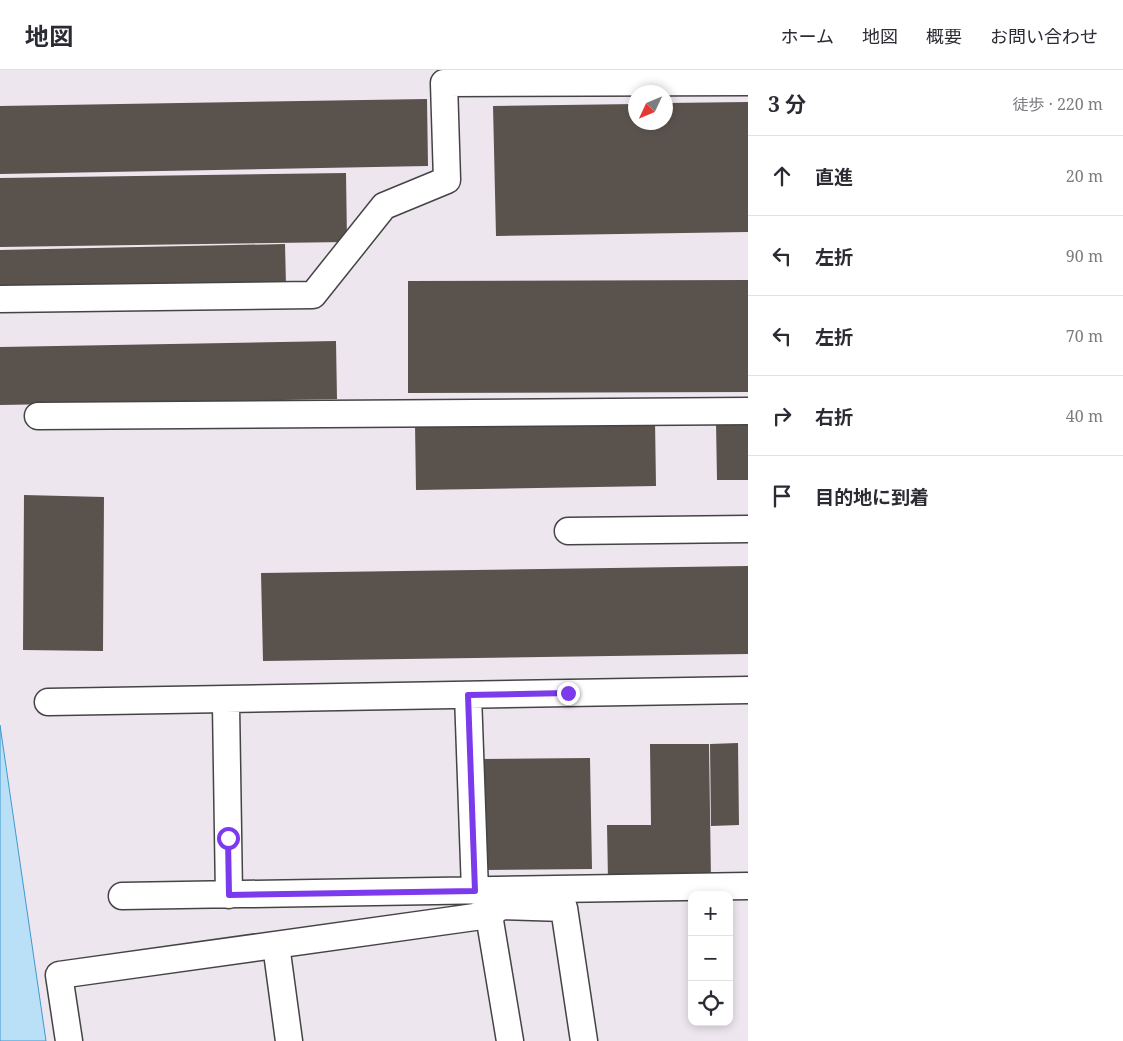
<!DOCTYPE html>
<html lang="ja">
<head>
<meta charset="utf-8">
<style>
	:root { --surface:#fff; --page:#f2f2f3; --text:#2b2b33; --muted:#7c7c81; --line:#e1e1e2 }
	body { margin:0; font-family:"Noto Serif","Noto Sans JP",serif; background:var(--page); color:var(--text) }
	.controls { position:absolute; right:15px; bottom:15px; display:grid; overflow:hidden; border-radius:10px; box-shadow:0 2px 8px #0003 }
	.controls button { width:45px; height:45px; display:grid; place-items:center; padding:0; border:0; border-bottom:1px solid var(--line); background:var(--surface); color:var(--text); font:25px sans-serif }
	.compass { position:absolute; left:628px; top:15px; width:45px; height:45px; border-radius:50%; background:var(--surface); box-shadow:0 2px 8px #0003; rotate:226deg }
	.stop { position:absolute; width:15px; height:15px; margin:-11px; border:4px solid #7c3aed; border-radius:50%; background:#fff }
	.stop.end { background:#7c3aed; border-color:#fff; box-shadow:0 1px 5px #0008 }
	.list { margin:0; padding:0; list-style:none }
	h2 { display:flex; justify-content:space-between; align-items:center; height:65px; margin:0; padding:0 20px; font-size:21px }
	h2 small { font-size:16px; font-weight:400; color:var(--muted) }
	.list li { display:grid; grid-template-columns:32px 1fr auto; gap:15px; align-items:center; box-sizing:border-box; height:80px; padding:0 20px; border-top:1px solid var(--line) }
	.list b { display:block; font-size:19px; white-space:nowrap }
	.list em { font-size:16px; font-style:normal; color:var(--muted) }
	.icon { flex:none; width:28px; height:28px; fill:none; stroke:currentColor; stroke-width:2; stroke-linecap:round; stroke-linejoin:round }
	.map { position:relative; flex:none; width:748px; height:971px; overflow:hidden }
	header { display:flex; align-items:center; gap:30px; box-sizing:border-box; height:70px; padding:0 25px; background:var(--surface); border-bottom:1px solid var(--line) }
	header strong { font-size:24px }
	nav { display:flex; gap:28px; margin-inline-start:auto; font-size:18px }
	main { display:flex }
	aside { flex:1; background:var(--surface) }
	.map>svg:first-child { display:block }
	.industrial { fill:#eee6ef; fill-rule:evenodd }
	.water { fill:#b9e0f7; stroke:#3f96cf }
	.building { fill:#5a524d }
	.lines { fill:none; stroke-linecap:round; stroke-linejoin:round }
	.minor-casing { stroke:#444; stroke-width:29 }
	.minor { stroke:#fff; stroke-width:26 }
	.route { stroke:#7c3aed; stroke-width:6 }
</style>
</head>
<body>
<header>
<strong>地図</strong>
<nav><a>ホーム</a><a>地図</a><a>概要</a><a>お問い合わせ</a></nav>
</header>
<main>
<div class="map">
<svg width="748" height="971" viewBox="0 0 748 971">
	<rect width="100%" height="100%" fill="#fffdf5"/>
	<path class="industrial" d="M0 0H748V971H46L0 651ZM636 22H666V52H636ZM692 825H729V952H692Z"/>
	<path class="water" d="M0 655 46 971H0Z"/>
	<path class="building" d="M427 29 428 96 0 104V36Z
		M748 32V162L496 166 493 36 636 34V52H666V33Z
		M346 103 347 172 0 177V108Z
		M285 174 286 215 0 222V180Z
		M748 210V322L408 323V211Z
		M336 271 337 329 0 335V277Z
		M655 350 656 416 416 420 415 354Z
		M716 352H748V410H717Z
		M24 425 104 427 103 581 23 580Z
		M748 496V584L263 591 261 503Z
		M738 673 739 755 711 756 710 674Z
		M650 674H709L711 810 608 811 607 755H651Z
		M590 688 592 799 484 800 482 689Z"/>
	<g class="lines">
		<g class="minor-casing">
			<path id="minor" d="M0 229 313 225 384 136 447 110 444 13 748 12
				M38 346 748 341
				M568 461 748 459
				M468 625 475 821
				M48 632 748 620
				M226 635 229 825
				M122 826 748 816
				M489 845 510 971
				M276 875 289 971
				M69 971 59 905 489 845 501 836 564 838 584 971"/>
		</g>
		<use href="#minor" class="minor"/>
	</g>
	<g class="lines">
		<path class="route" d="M228 768 229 825 475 821 468 625 568 623"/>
	</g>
</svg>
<div class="controls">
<button>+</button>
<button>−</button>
<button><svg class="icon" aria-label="locate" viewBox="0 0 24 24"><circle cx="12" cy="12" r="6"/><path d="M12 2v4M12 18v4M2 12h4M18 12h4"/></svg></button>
</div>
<svg class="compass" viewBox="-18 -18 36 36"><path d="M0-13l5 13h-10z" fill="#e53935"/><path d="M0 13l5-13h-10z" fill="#7c7c81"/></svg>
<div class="stop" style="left:228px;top:768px"></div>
<div class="stop end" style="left:568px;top:623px"></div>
</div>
<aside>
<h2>3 分<small>徒歩 · 220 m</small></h2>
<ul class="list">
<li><svg class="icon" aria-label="ahead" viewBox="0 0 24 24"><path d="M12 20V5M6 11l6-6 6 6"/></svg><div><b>直進</b></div><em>20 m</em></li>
<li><svg class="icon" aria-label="left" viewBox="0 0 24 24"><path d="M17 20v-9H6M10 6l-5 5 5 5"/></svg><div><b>左折</b></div><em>90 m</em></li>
<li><svg class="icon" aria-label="left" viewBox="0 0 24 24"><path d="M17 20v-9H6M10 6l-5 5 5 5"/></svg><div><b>左折</b></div><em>70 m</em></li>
<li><svg class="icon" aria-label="right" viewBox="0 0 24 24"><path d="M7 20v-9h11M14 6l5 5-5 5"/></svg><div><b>右折</b></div><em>40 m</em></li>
<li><svg class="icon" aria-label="arrive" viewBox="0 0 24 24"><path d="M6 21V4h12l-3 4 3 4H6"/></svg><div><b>目的地に到着</b></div></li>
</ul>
</aside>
</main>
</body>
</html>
